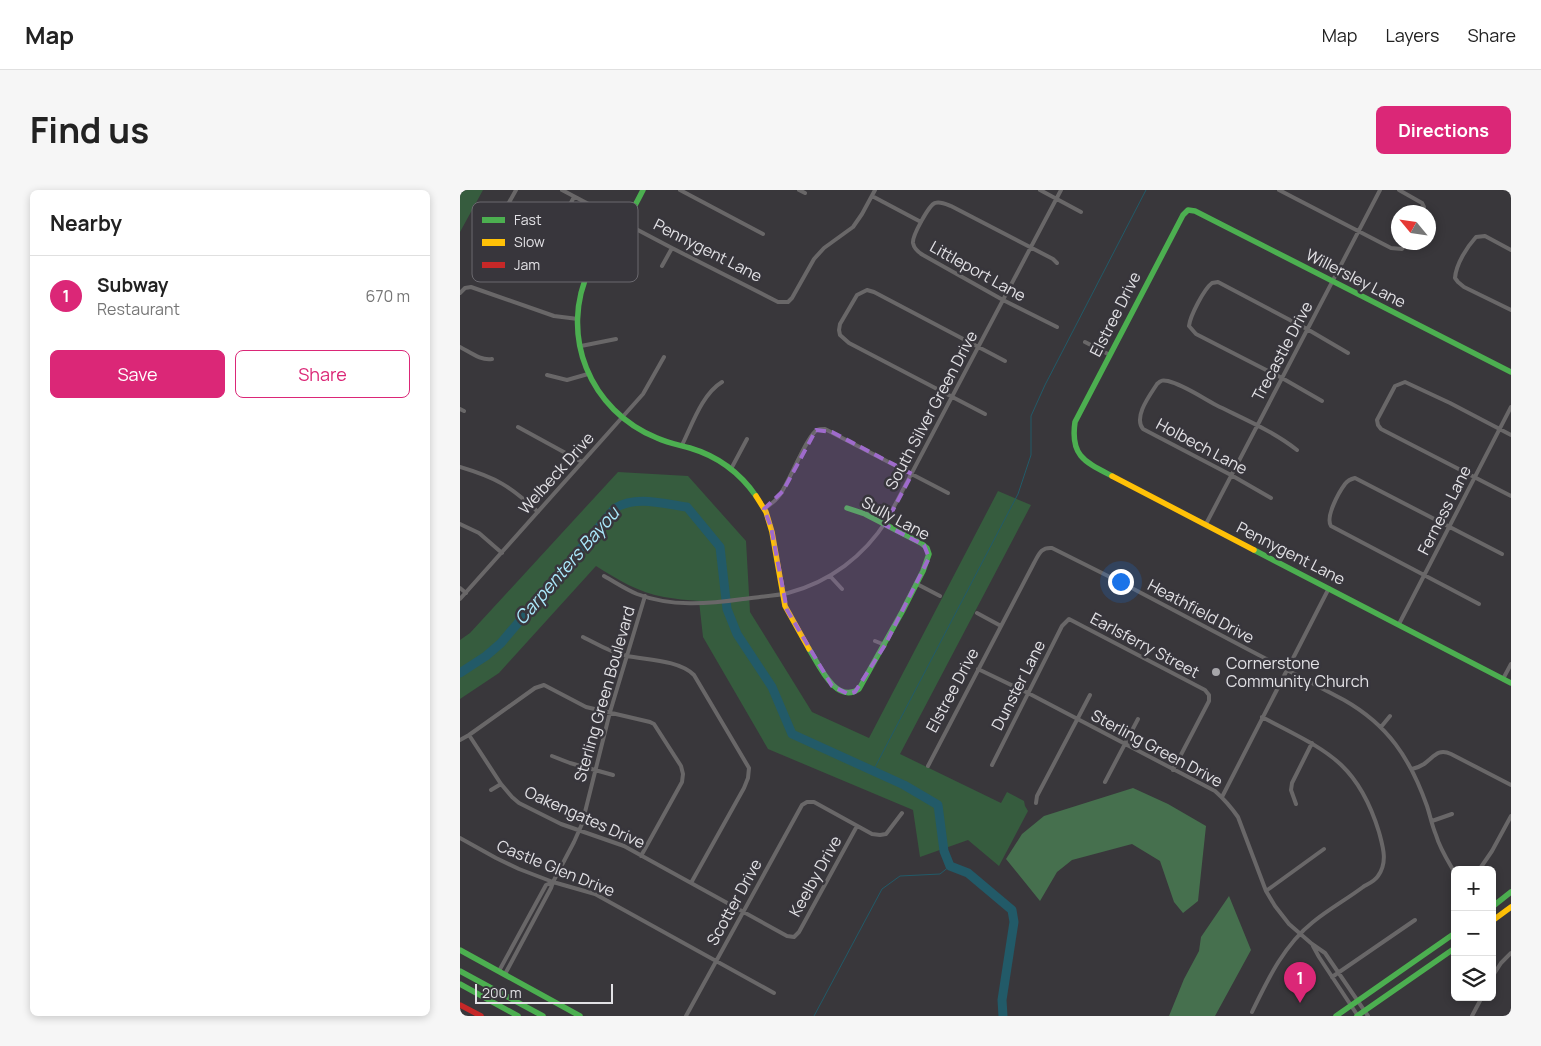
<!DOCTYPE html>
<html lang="en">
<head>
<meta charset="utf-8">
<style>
	:root { --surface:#fff; --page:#f6f6f6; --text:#222; --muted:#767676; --line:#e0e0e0; --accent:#db2777 }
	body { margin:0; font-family:Manrope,sans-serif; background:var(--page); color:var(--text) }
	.controls { position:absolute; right:15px; bottom:15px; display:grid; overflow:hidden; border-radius:8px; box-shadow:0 2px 8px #0003 }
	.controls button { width:45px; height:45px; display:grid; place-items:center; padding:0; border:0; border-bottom:1px solid var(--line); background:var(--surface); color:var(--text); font:25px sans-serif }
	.compass { position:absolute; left:931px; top:15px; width:45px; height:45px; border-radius:50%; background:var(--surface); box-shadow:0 2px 8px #0003; rotate:299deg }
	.scale { position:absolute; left:15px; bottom:12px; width:138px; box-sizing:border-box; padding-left:5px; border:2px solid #e2e1e5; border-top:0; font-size:14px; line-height:18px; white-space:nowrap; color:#e2e1e5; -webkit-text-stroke:4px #38363c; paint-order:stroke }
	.you { position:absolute; left:660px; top:391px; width:18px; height:18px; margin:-12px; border:4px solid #fff; border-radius:50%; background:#1a73e8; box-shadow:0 0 0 8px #1a73e833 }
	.badge { display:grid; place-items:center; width:32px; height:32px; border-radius:50%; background:var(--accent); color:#fff; font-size:16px; font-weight:700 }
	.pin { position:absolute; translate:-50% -41px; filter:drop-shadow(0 1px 2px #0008) }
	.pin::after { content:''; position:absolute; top:26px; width:18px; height:15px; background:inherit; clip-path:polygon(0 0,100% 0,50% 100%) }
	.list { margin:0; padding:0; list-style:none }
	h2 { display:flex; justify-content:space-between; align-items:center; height:65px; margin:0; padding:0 20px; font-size:21px }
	h2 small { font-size:16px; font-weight:400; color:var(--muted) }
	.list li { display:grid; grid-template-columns:32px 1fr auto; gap:15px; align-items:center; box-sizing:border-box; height:80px; padding:0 20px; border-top:1px solid var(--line) }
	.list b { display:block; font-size:19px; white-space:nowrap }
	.list p { margin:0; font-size:16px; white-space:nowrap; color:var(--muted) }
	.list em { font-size:16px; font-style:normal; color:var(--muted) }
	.actions { display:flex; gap:10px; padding:15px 20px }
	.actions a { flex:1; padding:11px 0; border:1px solid var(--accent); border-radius:8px; text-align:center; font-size:18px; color:var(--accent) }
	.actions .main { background:var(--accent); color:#fff }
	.icon { flex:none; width:28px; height:28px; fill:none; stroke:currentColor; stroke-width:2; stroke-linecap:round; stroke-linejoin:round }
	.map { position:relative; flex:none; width:1051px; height:826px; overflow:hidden; border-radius:8px }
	header { display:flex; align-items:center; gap:30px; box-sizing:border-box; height:70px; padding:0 25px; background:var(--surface); border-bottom:1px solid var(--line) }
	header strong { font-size:24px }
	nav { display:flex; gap:28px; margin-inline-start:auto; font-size:18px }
	.intro { display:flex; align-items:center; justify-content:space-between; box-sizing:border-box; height:120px; padding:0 30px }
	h1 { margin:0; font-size:35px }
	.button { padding:12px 22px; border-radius:8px; background:var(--accent); color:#fff; font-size:18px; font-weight:700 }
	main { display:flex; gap:30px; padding:0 30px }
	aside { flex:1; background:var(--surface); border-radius:8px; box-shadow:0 2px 8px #0003 }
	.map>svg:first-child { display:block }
	.green { fill:#365c3e }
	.forest { fill:#46704e }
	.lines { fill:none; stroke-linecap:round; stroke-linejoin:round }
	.stream { stroke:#225a68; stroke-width:1 }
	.river { stroke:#225a68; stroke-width:9 }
	.street { stroke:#696768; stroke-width:4 }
	.fast { stroke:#4caf50; stroke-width:5.5 }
	.slow { stroke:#ffc107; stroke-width:5.5 }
	.jam { stroke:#c62828; stroke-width:5.5 }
	.marked { fill:#9f6bcc; fill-opacity:0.2; stroke:#9f6bcc; stroke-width:4; stroke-dasharray:10 6; stroke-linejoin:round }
	.poi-dot { fill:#a7a6aa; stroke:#38363c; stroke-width:2 }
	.labels { text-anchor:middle; stroke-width:5; stroke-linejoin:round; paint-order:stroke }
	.street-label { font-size:16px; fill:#e2e1e5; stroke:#38363c }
	.poi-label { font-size:16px; fill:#e2e1e5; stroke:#38363c; text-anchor:start }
	.water-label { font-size:18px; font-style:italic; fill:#abe9fc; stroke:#38363c }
	.key { fill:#38363c; stroke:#6b696f; stroke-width:1 }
	.key-label { font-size:14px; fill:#e2e1e5 }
</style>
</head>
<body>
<header>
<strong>Map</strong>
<nav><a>Map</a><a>Layers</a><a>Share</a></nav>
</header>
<div class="intro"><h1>Find us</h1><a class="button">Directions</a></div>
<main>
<aside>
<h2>Nearby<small></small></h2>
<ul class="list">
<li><span class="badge">1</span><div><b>Subway</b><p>Restaurant</p></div><em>670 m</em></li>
</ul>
<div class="actions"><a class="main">Save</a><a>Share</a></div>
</aside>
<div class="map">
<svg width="1051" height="826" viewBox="0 0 1051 826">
	<rect width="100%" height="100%" fill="#39373b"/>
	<path class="green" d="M0 0H23L0 42Z
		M158 282 228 286 286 351 290 422 352 522 409 548 538 301 571 315 440 564 541 613 547 602 564 611 565 616 568 621 539 676 508 650 460 667 453 620 308 559 243 447 239 411C227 410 215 409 204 407 179 403 157 389 136 376L39 483 0 509V450L10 443Z"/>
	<path class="forest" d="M673 598 708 614 746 636 738 711 723 723 714 712 700 671 672 654 612 670 597 682 580 711 546 669 562 644 584 626Z
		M769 706 791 760 755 826H709L724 789 739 761 741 747Z"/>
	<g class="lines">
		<path class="stream" d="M413 581 558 304 571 265V226L585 195 686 0
			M354 826 422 699 440 686 480 684 490 676"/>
		<path class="river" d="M0 483 26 466 41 453 155 318C177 305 204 314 227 317L260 357 267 419 277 444 312 497 332 544 444 595 478 615 484 661 490 676 508 683 552 720 554 732 542 810 543 826"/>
		<path class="street" d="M102 0 212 58 318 112H328L332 108 354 69 364 58 393 37 402 24 415 0
			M220 0 303 44
			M339 0 345 3
			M580 0 621 22
			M819 0 931 58 942 59 948 52
			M939 0 962 13 964 17 963 22
			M412 6 461 32
			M47 16 56 0
			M99 35 114 7
			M1051 60 1025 46 1016 47C1007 57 996 74 995 88L998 92 1004 97 1051 120
			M597 73 593 69 491 16C486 14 480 11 475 13 469 15 452 46 453 53 454 59 458 62 463 65L543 110 597 137
			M202 76 212 58
			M0 103 5 98 11 97 94 126 118 129
			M625 152 650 165
			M121 156 156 149
			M0 157C10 162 21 171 32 169
			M87 185 107 190 128 184
			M862 211 822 188 736 144 729 136C730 126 744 99 752 93L758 92 847 139 888 163
			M0 219 4 221
			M525 224 389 153 380 145 379 140 380 134 397 105 407 100 414 102 545 171
			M58 237 122 272
			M1051 245 990 213 945 192 935 196 917 230 918 235 921 239 1051 306
			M222 255C232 235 242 204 262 192
			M0 277C37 288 50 296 78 322
			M271 279 287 249
			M811 308 771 285 683 239C673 227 690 205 697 194 701 190 703 190 708 191 724 195 741 207 756 215 784 229 813 241 837 260
			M304 319C309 315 315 312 319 306 328 295 347 245 357 240 359 239 362 239 365 239L488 303
			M0 334 19 343 42 363
			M746 334 920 0
			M144 386C155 392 165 399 177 404 211 417 248 414 283 409 298 407 314 406 328 403 370 392 404 366 427 330L601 0
			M370 386 382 399
			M457 394 480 406
			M0 398 6 403
			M0 409 183 204 204 167
			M1019 414 871 336C865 327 879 302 885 294 888 290 891 289 895 288L1042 364
			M517 423 541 436
			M939 434 1051 217
			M123 447C137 454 151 463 167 466 187 470 219 470 234 485L289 578 288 588 284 598 231 693
			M415 451 425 455
			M518 479 568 503 755 601C764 609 771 617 778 627L806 701 815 716 829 734 852 754 865 763 908 826
			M1043 489 1051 474
			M921 537 930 526
			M9 545 41 594 52 607 59 613 101 634 164 656 327 746 334 747 339 742 397 636
			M0 550 9 545 75 498 84 495 126 517 190 532 194 534 221 576 223 584 222 592 181 666
			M92 566 110 573 153 585
			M532 575 602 436 609 429 745 500 749 505V511L713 580
			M468 576 574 373C579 364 581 357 592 358L666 395 884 510C928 535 950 568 967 616 970 625 972 636 976 645 980 659 988 671 995 683
			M952 579C956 578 961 576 964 574 974 567 978 558 991 564L1051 595
			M645 592 678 529
			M31 600 41 594
			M762 607 869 398
			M576 613 577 606 630 505
			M836 614 831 600 832 593 852 553
			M972 631 992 624
			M0 648 36 668 59 679 93 692 135 704 314 803
			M1019 680 1032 661 1051 626
			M806 701 864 659
			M853 756 859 767 898 826
			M39 781 86 695 93 692
			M45 784 91 698 93 692 114 652 122 634 150 522 185 406
			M872 787 955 730
			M1032 787 1041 773 1051 763
			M792 822C808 789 824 755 853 732 869 719 887 709 903 697 908 694 915 691 918 686 928 672 923 657 919 642 897 570 864 560 802 527
			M226 826 342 615 347 612H354L412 644 420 645 426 644 442 623
			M1012 826 1022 807"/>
		<path class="fast" d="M183 0C178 10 173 20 166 30 154 46 139 60 130 78 98 145 130 221 197 248 208 253 219 255 230 258 257 266 280 283 296 306
			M652 286C625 272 610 266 615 232L723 25 728 20 735 21 1051 182
			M794 360 1051 493
			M349 459C359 475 376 515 399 499L442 422 463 381 469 364 467 358 461 353 405 324 387 318
			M1032 717 1051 702
			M0 760 120 826
			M0 781 83 826
			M0 794 58 826
			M876 826 995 743
			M897 826 995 758"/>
		<path class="slow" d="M652 286 794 360
			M296 306 306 322 312 342 325 416 349 459
			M1032 731 1051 717"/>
		<path class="jam" d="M0 815 21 826"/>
	</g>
	<path class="marked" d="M356 240 372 242 452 284 425 335 464 355 469 368 425 455 395 502 388 504 372 496 327 420 311 337 304 319 323 301Z"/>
	<circle class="poi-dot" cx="756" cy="482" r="5"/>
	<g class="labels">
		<g class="street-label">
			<text transform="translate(248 60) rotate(27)" y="6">Pennygent Lane</text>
			<text transform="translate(518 81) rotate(29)" y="6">Littleport Lane</text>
			<text transform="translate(896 88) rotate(27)" y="6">Willersley Lane</text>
			<text transform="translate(655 124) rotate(-63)" y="6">Elstree Drive</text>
			<text transform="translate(822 161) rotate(-62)" y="6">Trecastle Drive</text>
			<text transform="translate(471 220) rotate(-62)" y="6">South Silver Green Drive</text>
			<text transform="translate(742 256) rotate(28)" y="6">Holbech Lane</text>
			<text transform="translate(96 283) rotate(-48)" y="6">Welbeck Drive</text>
			<text transform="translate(984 320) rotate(-63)" y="6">Ferness Lane</text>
			<text transform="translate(436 328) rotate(28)" y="6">Sully Lane</text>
			<text transform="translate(831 363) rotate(27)" y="6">Pennygent Lane</text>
			<text transform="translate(741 421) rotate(28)" y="6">Heathfield Drive</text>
			<text transform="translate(685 455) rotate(28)" y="6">Earlsferry Street</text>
			<text transform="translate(558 495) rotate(-63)" y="6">Dunster Lane</text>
			<text transform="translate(492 500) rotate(-62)" y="6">Elstree Drive</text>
			<text transform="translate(144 504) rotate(-74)" y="6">Sterling Green Boulevard</text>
			<text transform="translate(697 558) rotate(28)" y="6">Sterling Green Drive</text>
			<text transform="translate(125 627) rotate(24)" y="6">Oakengates Drive</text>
			<text transform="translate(96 678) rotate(22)" y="6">Castle Glen Drive</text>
			<text transform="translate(355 686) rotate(-61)" y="6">Keelby Drive</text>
			<text transform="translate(274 712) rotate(-61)" y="6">Scotter Drive</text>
		</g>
		<g class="poi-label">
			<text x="766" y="479">Cornerstone<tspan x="766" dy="18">Community Church</tspan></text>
		</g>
		<g class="water-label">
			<text transform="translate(107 376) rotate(-49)" y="6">Carpenters Bayou</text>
		</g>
	</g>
	<rect x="12" y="12" width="166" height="80" rx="8" class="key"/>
	<rect x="22" y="27" width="23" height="6" fill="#4caf50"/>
	<rect x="22" y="49" width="23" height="7" fill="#ffc107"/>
	<rect x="22" y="72" width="23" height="6" fill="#c62828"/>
	<g class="key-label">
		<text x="54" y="35">Fast</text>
		<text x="54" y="57">Slow</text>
		<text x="54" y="80">Jam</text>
	</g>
</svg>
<div class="controls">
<button>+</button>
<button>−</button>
<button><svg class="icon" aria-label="layers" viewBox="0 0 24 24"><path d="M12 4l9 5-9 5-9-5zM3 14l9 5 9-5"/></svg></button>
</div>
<svg class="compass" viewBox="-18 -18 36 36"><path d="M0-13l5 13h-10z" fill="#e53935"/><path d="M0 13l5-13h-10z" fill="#767676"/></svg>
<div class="scale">200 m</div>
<div class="you"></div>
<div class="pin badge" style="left:840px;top:813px">1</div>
</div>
</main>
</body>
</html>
